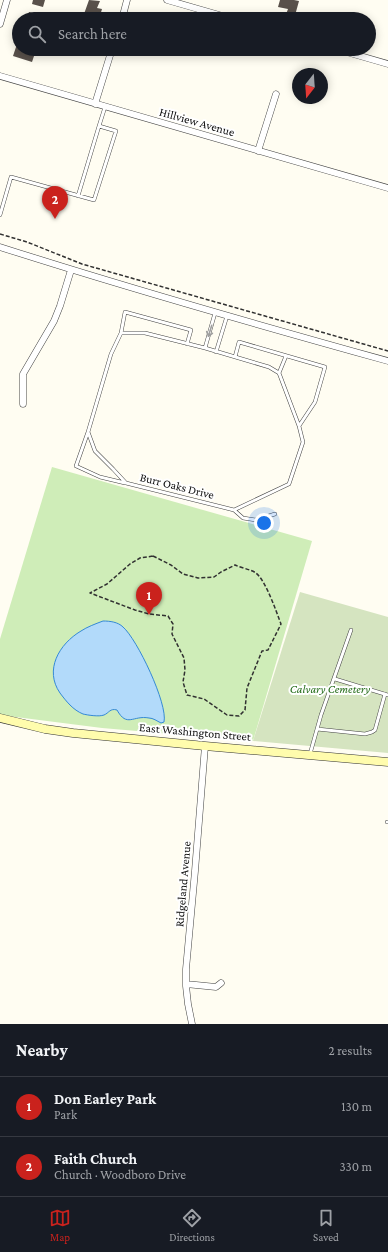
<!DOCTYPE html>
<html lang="en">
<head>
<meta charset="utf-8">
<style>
	:root { --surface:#171b24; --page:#20242c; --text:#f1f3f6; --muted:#9ea1a6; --line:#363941; --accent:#ca221d }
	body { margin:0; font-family:"Crimson Pro",serif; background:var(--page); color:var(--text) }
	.compass { position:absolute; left:292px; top:68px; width:36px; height:36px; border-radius:50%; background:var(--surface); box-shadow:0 2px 10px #0003; rotate:197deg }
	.you { position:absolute; left:264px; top:523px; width:14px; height:14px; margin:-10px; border:3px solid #fff; border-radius:50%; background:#1a73e8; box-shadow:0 0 0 6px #1a73e833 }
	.badge { display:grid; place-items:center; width:26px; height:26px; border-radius:50%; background:var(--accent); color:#fff; font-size:13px; font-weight:700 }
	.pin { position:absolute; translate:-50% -33px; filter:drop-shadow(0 1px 2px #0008) }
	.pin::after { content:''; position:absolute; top:21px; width:14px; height:12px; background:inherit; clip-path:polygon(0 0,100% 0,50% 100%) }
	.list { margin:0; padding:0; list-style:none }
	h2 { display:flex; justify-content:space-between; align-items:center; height:52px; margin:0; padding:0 16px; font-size:17px }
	h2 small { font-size:13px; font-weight:400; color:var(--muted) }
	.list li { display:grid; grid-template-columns:26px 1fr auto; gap:12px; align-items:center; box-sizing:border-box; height:60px; padding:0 16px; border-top:1px solid var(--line) }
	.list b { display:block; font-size:15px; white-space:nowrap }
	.list p { margin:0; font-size:13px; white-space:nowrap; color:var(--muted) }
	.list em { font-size:13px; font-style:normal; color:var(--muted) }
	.icon { flex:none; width:22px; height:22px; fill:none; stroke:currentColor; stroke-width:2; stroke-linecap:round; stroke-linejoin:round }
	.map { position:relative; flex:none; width:388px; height:1024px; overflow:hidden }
	.search { position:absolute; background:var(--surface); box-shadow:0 2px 10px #0003; left:12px; right:12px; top:12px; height:44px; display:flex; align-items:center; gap:10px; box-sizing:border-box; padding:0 14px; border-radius:22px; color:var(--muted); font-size:15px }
	.sheet { height:172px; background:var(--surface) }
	nav { display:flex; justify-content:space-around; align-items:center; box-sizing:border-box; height:56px; border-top:1px solid var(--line); background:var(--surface); font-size:11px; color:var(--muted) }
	nav a { display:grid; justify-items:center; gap:2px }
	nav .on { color:var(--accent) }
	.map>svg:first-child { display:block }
	.green { fill:#cfedb8 }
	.cemetery { fill:#d5e4c0 }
	.water { fill:#b2dafa; stroke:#3489d6 }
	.building { fill:#59514b }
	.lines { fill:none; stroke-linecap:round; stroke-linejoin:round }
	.service-casing { stroke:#424242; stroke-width:4 }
	.minor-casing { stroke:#424242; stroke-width:7 }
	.secondary-casing { stroke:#313131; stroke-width:9 }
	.path { stroke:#313131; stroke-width:1.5; stroke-dasharray:4 2; stroke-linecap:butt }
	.service { stroke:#fff; stroke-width:3 }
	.minor { stroke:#fff; stroke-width:6 }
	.secondary { stroke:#fffcad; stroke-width:8 }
	.oneway { stroke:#9f9f9f }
	.labels { text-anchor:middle; stroke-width:4; stroke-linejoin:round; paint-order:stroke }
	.street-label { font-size:12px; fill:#0f0f0f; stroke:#fff }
	.park-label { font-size:12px; font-style:italic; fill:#256d1a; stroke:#fff }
</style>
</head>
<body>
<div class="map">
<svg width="388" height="1024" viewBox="0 0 388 1024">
	<rect width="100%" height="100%" fill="#fffdf2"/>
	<path class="green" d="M52 467 312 541 253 741 102 728 0 715V639Z"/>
	<path class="cemetery" d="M300 592 388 617V753L253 741Z"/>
	<path class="water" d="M103 621C110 621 118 622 123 627 137 639 168 704 164 722L161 723C157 721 153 718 149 718 133 715 127 728 117 710 110 708 109 713 104 715 99 717 87 715 83 714 73 710 66 701 60 693 44 670 59 644 81 631 87 627 95 624 103 621Z"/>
	<path class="building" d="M33 0H45L43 7 32 4Z
		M89 0 100 1 97 8 102 9 99 19 84 14Z
		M280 0H294L299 1 294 19 285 17 288 9 278 7Z
		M29 12 40 15 39 19H27Z
		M17 44 19 45V49L36 50 32 62 13 56Z"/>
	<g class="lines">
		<g class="service-casing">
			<path id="service" d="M78 196 99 126
				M0 215 11 177 94 200 116 131 99 126 105 107
				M121 333H145L205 348 269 367 279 373 299 426 303 442 289 484 234 510 126 483 113 469 95 451 88 432 111 354Z
				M121 333 125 312 191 330 187 344
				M205 348 215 313
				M216 352 227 316
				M235 357 239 342 325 367 315 402 299 426
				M279 373 286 356
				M88 432 76 466 100 477 125 483
				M234 510 243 518 256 520 275 514
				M335 679 388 695
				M317 729 365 734 372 732 375 730 385 694
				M310 754 321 715 351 630
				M387 822H388"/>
		</g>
		<g class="minor-casing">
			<path id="minor" d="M167 0 233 19
				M122 19 127 0
				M0 24 7 0
				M336 49 388 64
				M0 76 388 188
				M95 104 112 49
				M258 151 276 94
				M0 247C128 288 258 325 388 361
				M23 404V374L54 321 60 306 71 270
				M186 984 216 987 221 983
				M192 1024 188 1004 186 986V969L195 871 205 746"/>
		</g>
		<g class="secondary-casing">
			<path id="secondary" d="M0 718 45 729 73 733 205 746 388 762"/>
		</g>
		<path class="path" d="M0 234 27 242 82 264 388 351
			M153 556 171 565 183 574 198 578 214 577 221 572 235 565C241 568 250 569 256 573 266 581 276 611 281 624L268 650 262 651 247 688 245 710 239 716 227 715 204 699 187 695 183 682 185 670 184 658 172 634 173 624 168 616 149 614 135 610 90 593 107 584 130 564 140 558Z"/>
		<use href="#service" class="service"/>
		<use href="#minor" class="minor"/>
		<use href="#secondary" class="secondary"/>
	</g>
	<defs><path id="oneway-shaft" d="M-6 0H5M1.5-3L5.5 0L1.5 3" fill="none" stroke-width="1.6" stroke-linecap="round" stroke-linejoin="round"/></defs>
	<use class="oneway" href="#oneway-shaft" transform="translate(210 331) rotate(107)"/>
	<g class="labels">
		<g class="street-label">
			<text transform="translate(197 122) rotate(16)" y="4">Hillview Avenue</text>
			<text transform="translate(177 486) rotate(14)" y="4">Burr Oaks Drive</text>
			<text transform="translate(195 732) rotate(5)" y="4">East Washington Street</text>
			<text transform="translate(183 884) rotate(-85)" y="4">Ridgeland Avenue</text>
		</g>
		<g class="park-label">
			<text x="330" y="693">Calvary Cemetery</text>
		</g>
	</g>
</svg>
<svg class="compass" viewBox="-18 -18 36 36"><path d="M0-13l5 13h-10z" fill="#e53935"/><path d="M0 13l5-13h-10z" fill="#9ea1a6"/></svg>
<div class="you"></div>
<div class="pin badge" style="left:149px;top:615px">1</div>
<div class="pin badge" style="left:55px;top:219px">2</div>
<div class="search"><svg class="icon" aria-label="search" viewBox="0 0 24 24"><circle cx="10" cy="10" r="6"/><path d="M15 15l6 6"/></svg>Search here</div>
</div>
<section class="sheet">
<h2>Nearby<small>2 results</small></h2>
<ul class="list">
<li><span class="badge">1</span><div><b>Don Earley Park</b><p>Park</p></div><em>130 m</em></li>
<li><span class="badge">2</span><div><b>Faith Church</b><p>Church · Woodboro Drive</p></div><em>330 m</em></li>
</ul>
</section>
<nav>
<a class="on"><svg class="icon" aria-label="map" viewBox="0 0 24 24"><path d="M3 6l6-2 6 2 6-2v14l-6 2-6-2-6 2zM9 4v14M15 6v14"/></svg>Map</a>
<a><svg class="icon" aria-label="directions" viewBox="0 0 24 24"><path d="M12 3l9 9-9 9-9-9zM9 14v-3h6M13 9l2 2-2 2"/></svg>Directions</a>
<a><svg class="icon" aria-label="saved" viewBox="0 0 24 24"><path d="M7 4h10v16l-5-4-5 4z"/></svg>Saved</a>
</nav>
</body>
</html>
